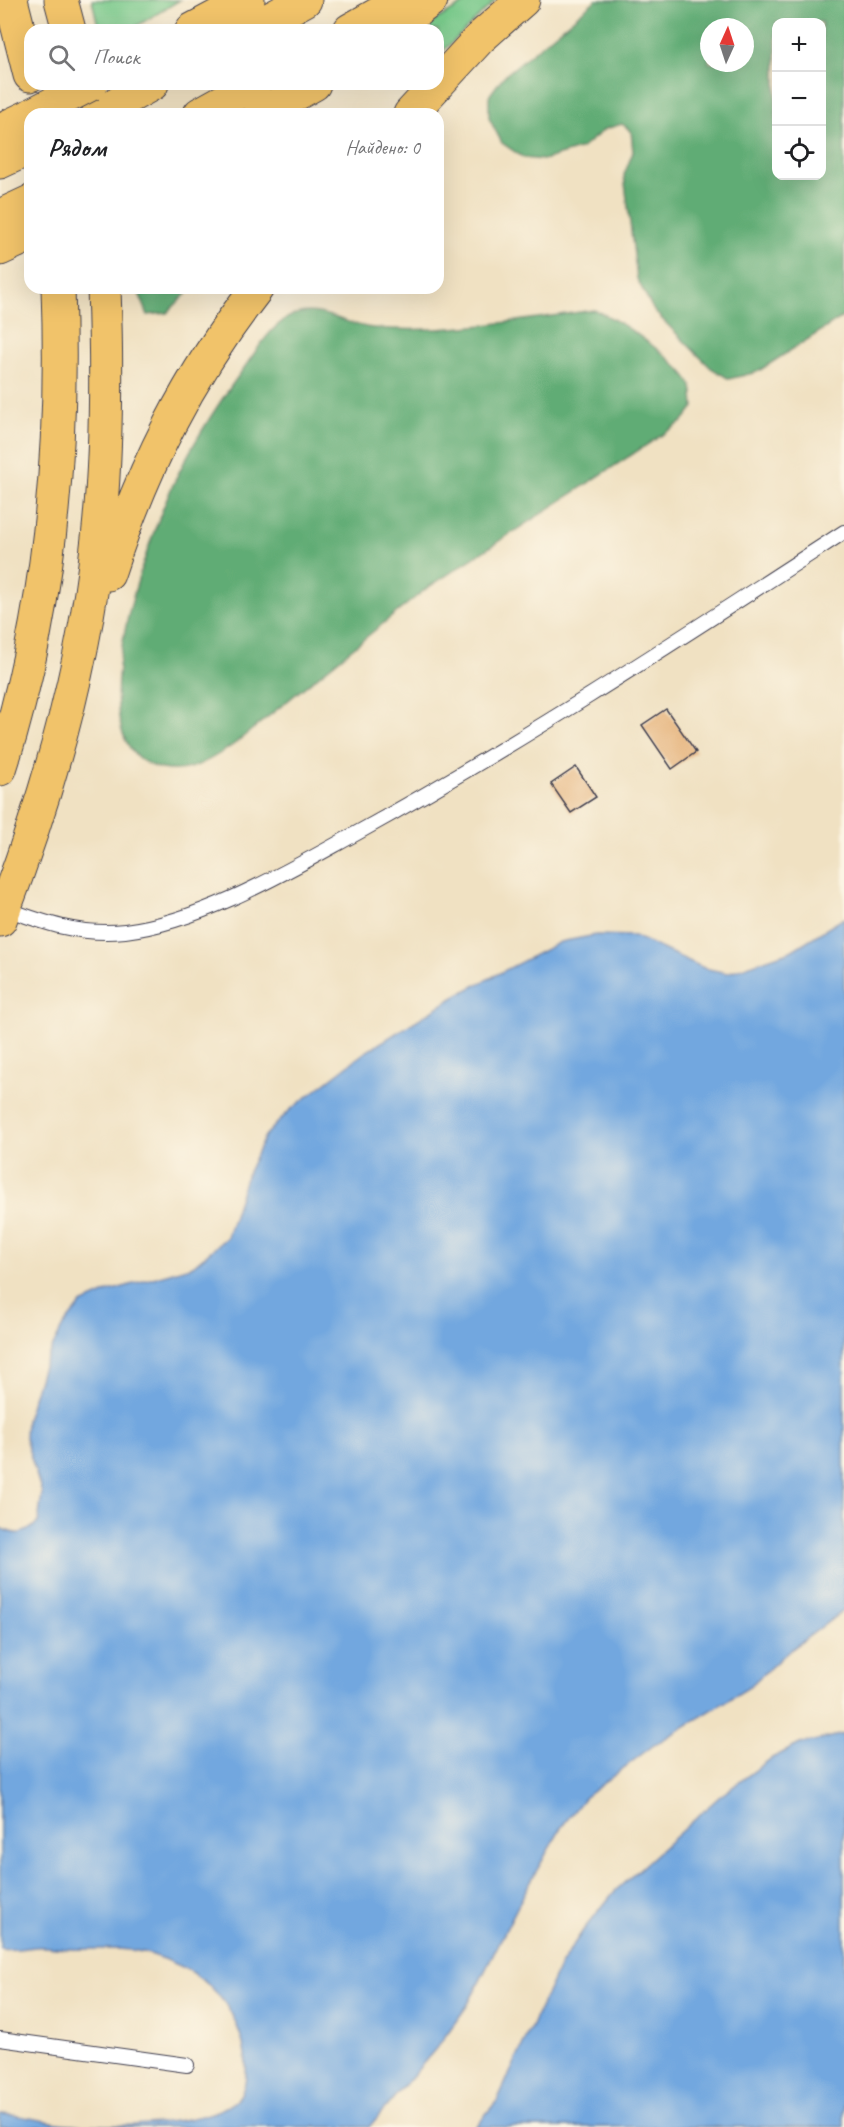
<!DOCTYPE html>
<html lang="ru">
<head>
<meta charset="utf-8">
<style>
	:root { --surface:#fff; --page:#f2f2f2; --text:#202124; --muted:#757577; --line:#e0e0e0 }
	body { margin:0; font-family:Caveat,sans-serif; background:var(--page); color:var(--text) }
	.controls { position:absolute; right:18px; top:18px; display:grid; overflow:hidden; border-radius:12px; box-shadow:0 6px 24px #0002 }
	.controls button { width:54px; height:54px; display:grid; place-items:center; padding:0; border:0; border-bottom:2px solid var(--line); background:var(--surface); color:var(--text); font:30px sans-serif }
	.compass { position:absolute; left:700px; top:18px; width:54px; height:54px; border-radius:50%; background:var(--surface); box-shadow:0 6px 24px #0002; rotate:3deg }
	.list { margin:0; padding:0; list-style:none }
	h2 { display:flex; justify-content:space-between; align-items:center; height:78px; margin:0; padding:0 24px; font-size:26px }
	h2 small { font-size:20px; font-weight:400; color:var(--muted) }
	.icon { flex:none; width:33px; height:33px; fill:none; stroke:currentColor; stroke-width:2; stroke-linecap:round; stroke-linejoin:round }
	.map { position:relative; flex:none; width:844px; height:2127px; overflow:hidden }
	.search { position:absolute; background:var(--surface); box-shadow:0 6px 24px #0002; left:24px; top:24px; width:420px; height:66px; display:flex; align-items:center; gap:15px; box-sizing:border-box; padding:0 21px; border-radius:18px; color:var(--muted); font-size:22px }
	.panel { position:absolute; background:var(--surface); box-shadow:0 6px 24px #0002; left:24px; top:108px; width:420px; height:186px; border-radius:18px }
	.map>svg:first-child { display:block }
	.green { fill:#77c889; stroke:#4c7562; stroke-width:1.5 }
	.forest { fill:#61ac75; stroke:#426758; stroke-width:1.5; fill-rule:evenodd }
	.water { fill:#72a7df; stroke:#4a648d; stroke-width:1.5 }
	.building { fill:#e6b57f }
	.lines { fill:none; stroke-linecap:round; stroke-linejoin:round }
	.service-casing { stroke:#413f4f; stroke-width:16 }
	.primary-casing { stroke:#413f4f; stroke-width:35 }
	.service { stroke:#fff; stroke-width:14 }
	.primary { stroke:#f1c36a; stroke-width:33 }
	.primary-bridge-casing { stroke:#413f4f; stroke-width:35; stroke-linecap:butt }
	.primary-bridge { stroke:#f1c36a; stroke-width:33 }
</style>
</head>
<body>
<div class="map">
<svg width="844" height="2127" viewBox="0 0 844 2127">
	<rect width="100%" height="100%" fill="#fcf5e5"/>
	<filter id="ink" filterUnits="userSpaceOnUse"><feTurbulence type="fractalNoise" baseFrequency=".0167" numOctaves="2"/><feDisplacementMap in="SourceGraphic" scale="12" xChannelSelector="R" yChannelSelector="G"/><feConvolveMatrix kernelMatrix="1 2 1 2 8 2 1 2 1" color-interpolation-filters="sRGB"/></filter>
	<filter id="wash" filterUnits="userSpaceOnUse"><feTurbulence type="fractalNoise" baseFrequency=".008" numOctaves="4" result="noise"/><feDisplacementMap in="SourceGraphic" scale="24" xChannelSelector="R" yChannelSelector="G"/><feGaussianBlur stdDeviation="1.35" result="paint"/><feColorMatrix in="noise" values="0 0 0 0 0 0 0 0 0 0 0 0 0 0 0 0 0 1.4 0 .05"/><feComposite in="paint" operator="in"/></filter>
	<g filter="url(#wash)">
		<rect width="100%" height="100%" fill="#f0e1c2"/>
		<path class="green" d="M92 0H180L130 30H99Z
			M470 0H496L438 56V30H419Z"/>
		<path class="forest" d="M596 0H844V316L757 372 729 379 711 368 654 311 637 279 624 175 633 152 631 131 622 124 605 129 582 148 543 160 524 158 502 143 489 118V96L503 77ZM776 22H822V176H776ZM709 27H745V63H709Z
			M137 288H192L167 313 148 315Z
			M594 310C619 319 679 361 691 384 694 390 693 400 694 407L682 422 427 588 233 745C206 763 181 779 150 765 76 732 148 542 171 489 190 447 217 405 244 368 257 350 272 324 293 315 318 304 347 326 373 328 448 334 520 320 594 310Z"/>
		<path class="water" d="M844 918V1610L784 1655 748 1688 654 1745 584 1798 560 1829 527 1888 467 2006 438 2046 369 2127H0V2114C23 2115 45 2122 68 2124 107 2127 214 2127 239 2097 252 2081 245 2044 237 2026 222 1987 189 1966 150 1954 125 1946 93 1950 68 1949 57 1949 46 1946 36 1947 23 1948 13 1951 0 1949V1528C17 1536 23 1535 38 1523L42 1493 25 1438 26 1420 43 1366 63 1326 81 1304 110 1291 193 1266 227 1237 247 1174 265 1136 290 1110 364 1053 459 994 560 942 596 935 634 936 704 968 727 973 791 951Z
			M844 1734V2127H475L497 2101 560 1965 584 1929 614 1892 719 1797 772 1758 800 1744Z"/>
		<g id="blocks">
			<path class="building" d="M666 709 696 752 672 769 642 725Z
				M576 767 596 797 571 813 551 784Z"/>
		</g>
	</g>
	<g filter="url(#ink)">
		<use href="#blocks" fill-opacity="0" stroke="#413f4f" stroke-width="1.5"/>
		<g class="lines">
			<g class="service-casing">
				<path id="service" d="M4 908C44 923 81 936 125 931 202 922 289 870 357 833 524 741 684 636 844 532
					M0 2039 187 2065"/>
			</g>
			<g class="primary-casing">
				<path id="primary" d="M11 0 30 75
					M61 0 69 30
					M192 30 248 0
					M250 30 305 0
					M350 30 403 0
					M392 30 431 0
					M98 114 152 84
					M200 114 254 84
					M260 114 314 84
					M410 114 481 37 523 0
					M0 130 30 116
					M0 162 30 148
					M0 216 30 202
					M0 249 30 235
					M108 574C143 467 188 377 257 288
					M0 769C49 616 64 448 58 288
					M0 920C46 800 85 665 98 538 107 455 107 371 104 288"/>
			</g>
			<use href="#service" class="service"/>
			<use href="#primary" class="primary"/>
			<g class="primary-bridge-casing">
				<path id="primary-bridge" d="M33 114 91 84"/>
			</g>
			<use href="#primary-bridge" class="primary-bridge"/>
		</g>
	</g>
</svg>
<div class="controls">
<button>+</button>
<button>−</button>
<button><svg class="icon" aria-label="locate" viewBox="0 0 24 24"><circle cx="12" cy="12" r="6"/><path d="M12 2v4M12 18v4M2 12h4M18 12h4"/></svg></button>
</div>
<svg class="compass" viewBox="-18 -18 36 36"><path d="M0-13l5 13h-10z" fill="#e53935"/><path d="M0 13l5-13h-10z" fill="#757577"/></svg>
<div class="search"><svg class="icon" aria-label="search" viewBox="0 0 24 24"><circle cx="10" cy="10" r="6"/><path d="M15 15l6 6"/></svg>Поиск</div>
<section class="panel">
<h2>Рядом<small>Найдено: 0</small></h2>
<ul class="list">
</ul>
</section>
</div>
</body>
</html>
